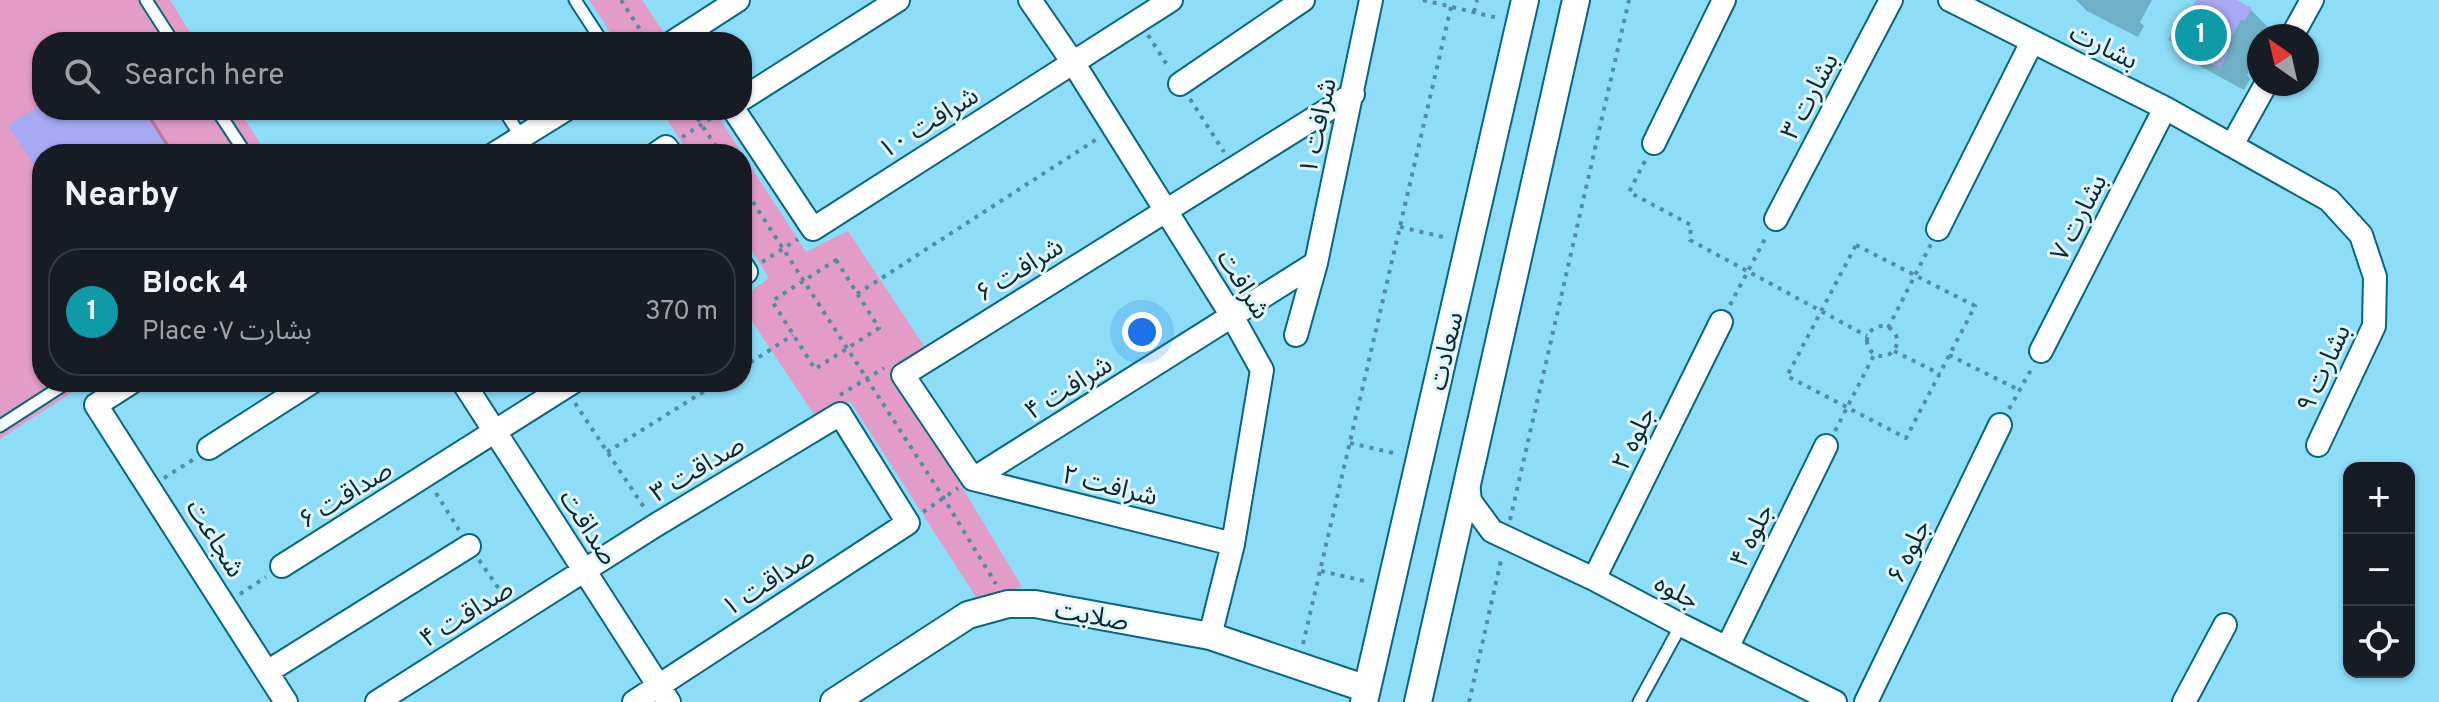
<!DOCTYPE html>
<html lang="en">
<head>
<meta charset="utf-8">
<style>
	:root { --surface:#171b24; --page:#20242c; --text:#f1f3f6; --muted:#9ea1a6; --line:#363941; --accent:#0b8043 }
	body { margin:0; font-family:Overpass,"Noto Sans Arabic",sans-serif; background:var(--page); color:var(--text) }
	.controls { position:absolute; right:24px; bottom:24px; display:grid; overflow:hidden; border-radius:16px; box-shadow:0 2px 6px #0004 }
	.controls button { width:72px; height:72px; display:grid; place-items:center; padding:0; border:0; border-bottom:2px solid var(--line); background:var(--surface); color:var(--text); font:40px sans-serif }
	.compass { position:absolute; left:2247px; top:24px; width:72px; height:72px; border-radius:50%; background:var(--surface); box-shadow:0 2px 6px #0004; rotate:326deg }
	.you { position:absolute; left:1142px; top:332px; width:28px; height:28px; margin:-20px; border:6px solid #fff; border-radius:50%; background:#1a73e8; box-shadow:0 0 0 12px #1a73e833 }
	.badge { display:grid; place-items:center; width:52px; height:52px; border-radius:50%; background:var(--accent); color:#fff; font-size:26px; font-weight:700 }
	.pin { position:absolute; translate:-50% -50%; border:4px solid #fff; box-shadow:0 2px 8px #0006 }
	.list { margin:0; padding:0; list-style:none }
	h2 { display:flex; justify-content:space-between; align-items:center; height:104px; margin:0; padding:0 32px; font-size:34px }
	h2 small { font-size:26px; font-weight:400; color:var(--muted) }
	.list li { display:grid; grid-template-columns:52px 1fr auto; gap:24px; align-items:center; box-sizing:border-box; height:128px; margin:0 16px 16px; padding:0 16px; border:2px solid var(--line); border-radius:32px }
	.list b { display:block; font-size:30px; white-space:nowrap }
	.list p { margin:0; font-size:26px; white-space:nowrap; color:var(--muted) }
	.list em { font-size:26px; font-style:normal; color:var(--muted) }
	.icon { flex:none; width:44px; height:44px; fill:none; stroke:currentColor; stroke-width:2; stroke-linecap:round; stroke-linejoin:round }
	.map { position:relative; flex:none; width:2439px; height:702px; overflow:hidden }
	.search { position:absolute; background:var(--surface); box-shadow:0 2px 6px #0004; left:32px; top:32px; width:720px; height:88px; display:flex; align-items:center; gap:20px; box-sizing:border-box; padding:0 28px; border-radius:32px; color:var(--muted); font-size:30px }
	.panel { position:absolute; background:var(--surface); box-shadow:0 2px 6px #0004; left:32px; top:144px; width:720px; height:248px; border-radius:32px }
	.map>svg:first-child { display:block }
	.green { fill:#e39cc8 }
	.shadow { fill:#0003 }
	.building { fill:#a7a9f2 }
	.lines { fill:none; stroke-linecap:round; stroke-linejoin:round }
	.service-casing { stroke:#06677f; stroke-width:15 }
	.minor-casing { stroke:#06677f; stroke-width:26 }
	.tertiary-casing { stroke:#06677f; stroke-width:30 }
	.path { stroke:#528ea3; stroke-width:4; stroke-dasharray:4 6; stroke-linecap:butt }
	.service { stroke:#fff; stroke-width:11 }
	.minor { stroke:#fff; stroke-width:22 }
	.tertiary { stroke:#fff; stroke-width:26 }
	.labels { text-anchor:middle; stroke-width:6; stroke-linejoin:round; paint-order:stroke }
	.street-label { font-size:26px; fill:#082b36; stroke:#e1f4fa }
</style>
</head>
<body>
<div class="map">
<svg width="2439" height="702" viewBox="0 0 2439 702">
	<rect width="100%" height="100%" fill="#8ddcf8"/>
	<path class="green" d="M0 0H170L196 42H42V110H239L267 154H42V382H88L0 439Z
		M589 0H642L670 42H617Z
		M661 110H714L806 252 848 231 926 349 894 374 1022 587 976 597 850 401 819 422 742 306V298L769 278 742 235V154H689Z"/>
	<path class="shadow" d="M2076 0H2152L2140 22 2144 26 2138 37 2087 11Z
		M2198 0H2233L2251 10 2274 33 2273 36H2259V52L2247 75 2250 79 2244 90 2194 63 2170 40 2181 32Z
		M42 106V110H147L175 154H42V174L11 126Z"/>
	<path class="building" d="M2196 0H2237L2252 8 2245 21 2241 20 2224 51 2228 53 2220 68 2168 40 2175 27 2180 29Z
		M42 104V110H143L171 154H42V178L8 125Z"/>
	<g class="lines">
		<g class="service-casing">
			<path id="service" d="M146 0 173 42
				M575 0 601 40 598 42
				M217 110 246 154
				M504 110 521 137
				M0 426 68 382
				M1639 702 1681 625"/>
		</g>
		<g class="minor-casing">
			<path id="minor" d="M1030 0 1074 64 1232 316 1262 370 1233 544 1210 636
				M1950 0 2165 108 2329 200 2361 235 2375 277 2374 326 2318 445
				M2292 36 2312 0
				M673 42 738 0
				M1180 84 1303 0
				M742 99 898 0
				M734 110 813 229 1171 0
				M1654 143 1724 0
				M2232 145 2266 84
				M494 154 565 110
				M656 154 666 147 671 154
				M1776 219 1891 0
				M1938 229 2032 42
				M742 266 746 272 742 274
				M1296 335 1316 263 1371 0
				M2041 351 2165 108
				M132 382 96 405 286 702
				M463 382 669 702
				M209 448 312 382
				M973 479 903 375 1353 94
				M973 479 1316 263
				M973 479 1233 544
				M1468 483 1470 501 1492 531 1594 579 1681 625 1835 702
				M282 566 573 382
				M1594 579 1721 322
				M1727 648 1826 446
				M267 672 469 546
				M377 702 656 525 840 414 908 523 634 702
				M1866 702 2000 425
				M2184 702 2225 625"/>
		</g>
		<g class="tertiary-casing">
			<path id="tertiary" d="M834 702 968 615 1008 604H1035L1210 636 1367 689
				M1364 702 1525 0
				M1418 702 1576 0"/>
		</g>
		<path class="path" d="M621 0 648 42
			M1423 0 1498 18
			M1474 12 1477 0
			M1148 35 1169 68
			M1190 99 1224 152
			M692 110 721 154
			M682 137 715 116
			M1645 161 1629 192 1691 225 1690 240 1867 336
			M742 185 943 497 996 584
			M1400 227 1448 238
			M1856 245 1975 306 1906 438 1787 376Z
			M836 260 879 328 815 369 772 301Z
			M762 262 798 239
			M857 294 1097 139
			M1730 305 1767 235
			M1867 341a15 15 0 1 1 30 0a15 15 0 1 1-30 0Z
			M1888 328 1931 244
			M1894 351 1940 374
			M1949 355 2019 390
			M742 368 793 335
			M840 395 884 368
			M575 403 645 509
			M2009 409 2032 368
			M1835 431 1874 355
			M1350 443 1398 454
			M607 452 719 382
			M164 478 194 459
			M436 493 459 530
			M923 512 958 488
			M1510 520 1629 0
			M479 560 506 599
			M1321 571 1369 582
			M240 594 266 577
			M1303 644 1451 7
			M1469 702 1502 556"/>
		<use href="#service" class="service"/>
		<use href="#minor" class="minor"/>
		<use href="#tertiary" class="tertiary"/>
	</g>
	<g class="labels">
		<g class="street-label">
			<text transform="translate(2104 46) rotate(26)" y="9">بشارت</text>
			<text transform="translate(1809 96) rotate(-62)" y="9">بشارت ۳</text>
			<text transform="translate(928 122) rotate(-32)" y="9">شرافت ۱۰</text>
			<text transform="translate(1317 126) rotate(-78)" y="9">شرافت ۱</text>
			<text transform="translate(2078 217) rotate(-63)" y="9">بشارت ۷</text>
			<text transform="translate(1019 269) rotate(-32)" y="9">شرافت ۶</text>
			<text transform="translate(1244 284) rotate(58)" y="9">شرافت</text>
			<text transform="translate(1445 351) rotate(-77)" y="9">سعادت</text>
			<text transform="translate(2323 368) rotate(-65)" y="9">بشارت ۹</text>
			<text transform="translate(1068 387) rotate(-32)" y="9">شرافت ۴</text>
			<text transform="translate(1633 438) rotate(-64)" y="9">جلوه ۲</text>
			<text transform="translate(697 468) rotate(-31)" y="9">صداقت ۳</text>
			<text transform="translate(1110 485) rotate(14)" y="9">شرافت ۲</text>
			<text transform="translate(345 494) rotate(-32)" y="9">صداقت ۶</text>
			<text transform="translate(589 527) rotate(57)" y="9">صداقت</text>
			<text transform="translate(1751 535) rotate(-64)" y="9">جلوه ۴</text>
			<text transform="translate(216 538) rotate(58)" y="9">شجاعت</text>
			<text transform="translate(1908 551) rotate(-64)" y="9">جلوه ۶</text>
			<text transform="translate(768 581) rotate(-33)" y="9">صداقت ۱</text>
			<text transform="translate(1677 591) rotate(28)" y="9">جلوه</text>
			<text transform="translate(466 613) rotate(-32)" y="9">صداقت ۴</text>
			<text transform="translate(1092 615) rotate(10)" y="9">صلابت</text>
		</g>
	</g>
</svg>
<div class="controls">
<button>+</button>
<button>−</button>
<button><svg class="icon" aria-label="locate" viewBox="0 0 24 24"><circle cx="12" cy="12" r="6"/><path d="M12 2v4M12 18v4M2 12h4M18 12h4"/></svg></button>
</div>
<svg class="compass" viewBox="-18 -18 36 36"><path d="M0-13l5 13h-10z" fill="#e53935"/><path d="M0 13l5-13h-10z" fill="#9ea1a6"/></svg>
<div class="you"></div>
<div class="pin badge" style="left:2201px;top:35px;background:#0f9aa8">1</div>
<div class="search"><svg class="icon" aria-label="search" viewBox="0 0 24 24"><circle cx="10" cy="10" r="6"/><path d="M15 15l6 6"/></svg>Search here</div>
<section class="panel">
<h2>Nearby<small></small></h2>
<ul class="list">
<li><span class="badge" style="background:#0f9aa8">1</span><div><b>Block 4</b><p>Place · بشارت ۷</p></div><em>370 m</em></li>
</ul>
</section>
</div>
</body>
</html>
